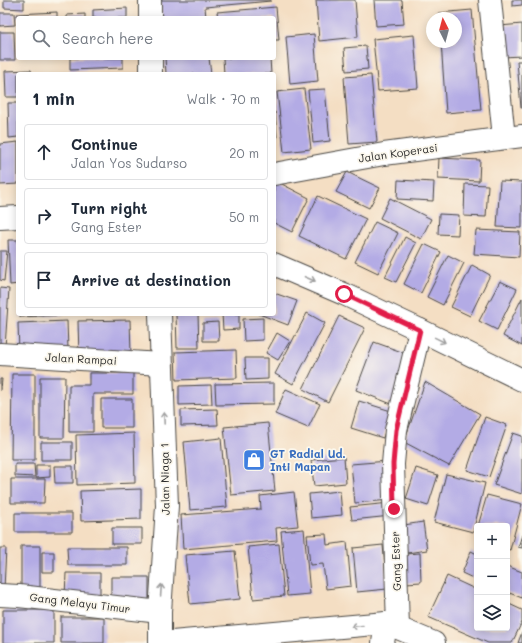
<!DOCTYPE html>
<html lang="en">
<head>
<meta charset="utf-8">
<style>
	:root { --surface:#fff; --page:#f6f6f7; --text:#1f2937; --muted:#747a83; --line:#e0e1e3 }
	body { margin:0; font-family:Mali,sans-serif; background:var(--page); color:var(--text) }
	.controls { position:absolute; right:12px; bottom:12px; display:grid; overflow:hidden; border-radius:4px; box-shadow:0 2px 10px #0003 }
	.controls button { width:36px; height:36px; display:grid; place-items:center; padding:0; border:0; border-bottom:1px solid var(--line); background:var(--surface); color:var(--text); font:20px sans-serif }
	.compass { position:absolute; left:426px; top:12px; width:36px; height:36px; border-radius:50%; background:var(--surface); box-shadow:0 2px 10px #0003; rotate:354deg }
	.stop { position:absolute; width:12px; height:12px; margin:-9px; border:3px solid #e11d48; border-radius:50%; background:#fff }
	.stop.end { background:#e11d48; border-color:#fff; box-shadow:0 1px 4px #0008 }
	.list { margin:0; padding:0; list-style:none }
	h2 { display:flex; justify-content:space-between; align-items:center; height:52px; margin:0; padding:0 16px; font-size:17px }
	h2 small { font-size:13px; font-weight:400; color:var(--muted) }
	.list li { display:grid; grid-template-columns:26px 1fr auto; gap:12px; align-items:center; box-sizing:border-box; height:56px; margin:0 8px 8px; padding:0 8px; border:1px solid var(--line); border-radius:4px }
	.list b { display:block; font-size:15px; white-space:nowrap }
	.list p { margin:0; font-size:13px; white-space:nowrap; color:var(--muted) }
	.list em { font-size:13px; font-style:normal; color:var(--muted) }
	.icon { flex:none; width:22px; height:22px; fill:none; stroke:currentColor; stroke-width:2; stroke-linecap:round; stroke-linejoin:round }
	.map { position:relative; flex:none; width:522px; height:643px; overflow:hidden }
	.search { position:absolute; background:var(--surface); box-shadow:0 2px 10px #0003; left:16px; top:16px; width:260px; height:44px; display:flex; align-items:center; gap:10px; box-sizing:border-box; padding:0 14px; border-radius:4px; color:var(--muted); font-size:15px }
	.panel { position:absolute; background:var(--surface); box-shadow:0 2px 10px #0003; left:16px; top:72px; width:260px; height:244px; border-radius:4px }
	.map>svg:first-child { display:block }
	.building { fill:#b3abe5 }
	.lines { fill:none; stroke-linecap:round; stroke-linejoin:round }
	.minor-casing { stroke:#494642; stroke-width:24 }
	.major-casing { stroke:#494642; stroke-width:24 }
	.highway-casing { stroke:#494642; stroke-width:24 }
	.minor { stroke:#fff; stroke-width:22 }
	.major { stroke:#fff; stroke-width:22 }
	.highway { stroke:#fff; stroke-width:22 }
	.oneway { stroke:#a0a0a0 }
	.route { stroke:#e11d48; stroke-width:5 }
	.labels { text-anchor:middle; stroke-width:3.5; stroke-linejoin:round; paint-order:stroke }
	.street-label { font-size:11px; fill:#2b2b2b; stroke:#fbf7ec }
	.shop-label { font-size:11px; font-weight:bold; fill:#366cbe; stroke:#fbf7ec; text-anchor:start }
</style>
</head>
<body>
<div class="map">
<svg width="522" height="643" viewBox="0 0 522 643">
	<rect width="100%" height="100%" fill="#fbf7ec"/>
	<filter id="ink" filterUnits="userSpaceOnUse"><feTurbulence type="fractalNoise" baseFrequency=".025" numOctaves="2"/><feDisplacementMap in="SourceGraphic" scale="8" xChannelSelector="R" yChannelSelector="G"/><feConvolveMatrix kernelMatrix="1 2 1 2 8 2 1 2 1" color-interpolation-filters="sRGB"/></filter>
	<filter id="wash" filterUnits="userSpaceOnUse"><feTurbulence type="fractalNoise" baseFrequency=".012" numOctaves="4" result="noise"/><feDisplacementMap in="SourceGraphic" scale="16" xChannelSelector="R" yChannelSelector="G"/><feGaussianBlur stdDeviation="0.9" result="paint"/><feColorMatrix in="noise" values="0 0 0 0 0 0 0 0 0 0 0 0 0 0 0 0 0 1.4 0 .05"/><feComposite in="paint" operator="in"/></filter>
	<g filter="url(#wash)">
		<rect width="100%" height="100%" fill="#f4dec3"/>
		<g id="blocks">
			<path class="building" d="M4 0H24V9L4 8Z
				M160 0H271V1L205 7 206 18H162Z
				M316 0H355L358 37 319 41Z
				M374 0H402L404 24 376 26Z
				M512 0H522V5L512 6Z
				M276 7 279 40H274V18H218L217 12Z
				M127 8V18H93V10Z
				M472 10 481 110 446 113 441 42H456V18H439L438 13Z
				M57 12V18H17V14Z
				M0 13H14L15 25 0 26Z
				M85 14V18H67V15Z
				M522 24V56L503 57 500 26Z
				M0 32H14L15 60H0Z
				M314 34 318 81 290 84 286 37Z
				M414 35 418 88 378 91 373 39Z
				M366 46 368 69 346 71 344 48Z
				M70 58H123V68L70 70Z
				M165 58H209L211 74H166Z
				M223 58H270L271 74H224Z
				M517 61H522V108H521Z
				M31 70 32 74H18V97H6L5 71Z
				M371 75 377 142 349 144 344 77Z
				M304 89 311 149 284 152 277 92Z
				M325 89 330 141 313 143 308 90Z
				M8 103H18V137L9 138Z
				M274 112H275L277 138 274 139Z
				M18 142V184L0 185V144Z
				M439 158 480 160 479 181 438 179Z
				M347 172 380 188 369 208 336 192Z
				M274 180 309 198 292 232 274 223Z
				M398 180 434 182 433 201 397 199Z
				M500 181 522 182V228L497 227Z
				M465 184 488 185 486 217 464 216Z
				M318 196 366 219 346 259 299 236Z
				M390 198 431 219 421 239 380 218Z
				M439 214 459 215 458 235 438 234Z
				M375 222 398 233 378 273 355 262Z
				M476 230 520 232 519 257 474 254Z
				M405 237 416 243 396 282 385 277Z
				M8 240H18V284L10 285Z
				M424 244 441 252 421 293 404 284Z
				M0 251H7L4 281 0 280Z
				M448 255 464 263 443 305 427 297Z
				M472 265 490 275 470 316 451 307Z
				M500 281 517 289 497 330 479 321Z
				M0 288 9 289 5 347 0 346Z
				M274 293 297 301 288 325 259 314H274Z
				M522 298V346L503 336Z
				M307 313 325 323 293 384 275 374Z
				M20 314H63V315L20 317Z
				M176 314H198L199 348H177Z
				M222 314H239V329L223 330Z
				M339 316 365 328 328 402 303 389Z
				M263 318V340L244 341 243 319Z
				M130 320 131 354 79 356 78 321Z
				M67 321 68 350 19 352 18 323Z
				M218 322 219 341H203V323Z
				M277 333 290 341 278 360 266 353Z
				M374 342 413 356 394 405 356 390Z
				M236 350 237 378 176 380 175 352Z
				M245 358H268V379L246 380Z
				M89 373H133V394H93V432H69V385H89Z
				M12 374H35V460H11Z
				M40 377H65L64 438H40Z
				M0 379H2L1 390H0Z
				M425 382 480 414 449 466 404 442Z
				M274 383V404L216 405 215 384Z
				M211 385 212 404 179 405V386Z
				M286 389 320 404 308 428 275 414Z
				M101 399H132V428H101Z
				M359 401 391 411 383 438 351 428Z
				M217 409 218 425 181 426V410Z
				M485 417 507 425 489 477 467 470Z
				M268 423 275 491 231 495 224 427Z
				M134 433 135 483 77 485 76 435Z
				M513 433 522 436V494L494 485Z
				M221 438 227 507 190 510 184 442Z
				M41 442H72V460H41Z
				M344 457 346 483 314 486 311 460Z
				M388 461 391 500 355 503 351 464Z
				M15 464H34L35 477 15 476Z
				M36 465H50V477L36 478Z
				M54 466H73V483H55Z
				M416 468 438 475 428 506 406 499Z
				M446 474 485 483 473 532 434 522Z
				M11 479H45L44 503H11Z
				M141 489V519L81 521 80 491Z
				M340 491 342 515 311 518 309 494Z
				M294 492 298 526 276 528 277 541 183 549 181 515 261 509 260 496Z
				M487 495 522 504 510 550 507 549V526H478Z
				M390 503 391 516 352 520 350 507Z
				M15 513H72V532H15Z
				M423 522 427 550 407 553 404 525Z
				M112 528H142V544H112Z
				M304 529 310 594 287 596 281 531Z
				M326 534 327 545 347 542 351 586 326 589 323 564 310 565 307 535Z
				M522 535V548L518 547Z
				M279 544 284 596 253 599 248 547Z
				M383 545 387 589 357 592 353 548Z
				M21 546H40V593H21Z
				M67 547H127V565H68Z
				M0 548H6L4 589H0Z
				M235 551 240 599 190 604 185 555Z
				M471 551 477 554V580L462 573Z
				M42 552H54V572H42Z
				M420 553 421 582 406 583 405 554Z
				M507 566 522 572V598L507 592Z
				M66 573H100V597H65Z
				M447 576 477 590V628H507V603L522 610V622L512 643H488L428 617Z
				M111 577H149V600H111Z
				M3 610H54V643H3Z
				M61 617H104V643H61Z
				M522 632V643H518Z"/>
		</g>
	</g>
	<g filter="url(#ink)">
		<use href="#blocks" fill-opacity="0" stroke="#494642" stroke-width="1"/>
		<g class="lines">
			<g class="minor-casing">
				<path id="minor" d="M490 0 504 138
					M274 174 384 154 522 136
					M0 218 18 217
					M0 354 161 364
					M0 595 19 596 160 612
					M398 628 393 464 396 430 420 330
					M383 643 386 623"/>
			</g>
			<g class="major-casing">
				<path id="major" d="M274 264 344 294 420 330 522 380
					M161 643 386 623 434 643"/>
			</g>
			<g class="highway-casing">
				<path id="highway" d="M150 0V18
					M151 58V74
					M160 314 167 506 160 612V643"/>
			</g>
			<use href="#minor" class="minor"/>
			<use href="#major" class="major"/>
			<use href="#highway" class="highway"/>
		</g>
		<defs><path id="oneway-shaft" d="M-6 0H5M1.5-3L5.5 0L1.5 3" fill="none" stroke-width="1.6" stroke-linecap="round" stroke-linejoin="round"/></defs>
		<g class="oneway">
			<use href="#oneway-shaft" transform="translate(310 279) rotate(23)"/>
			<use href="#oneway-shaft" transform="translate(440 340) rotate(26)"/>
			<use href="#oneway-shaft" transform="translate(164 418) rotate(-92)"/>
			<use href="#oneway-shaft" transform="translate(161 590) rotate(-86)"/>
			<use href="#oneway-shaft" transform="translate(357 626) rotate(175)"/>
		</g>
	</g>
	<g class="lines" filter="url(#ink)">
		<path class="route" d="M344 294 420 330 396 430 393 464 394 509"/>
	</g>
	<defs>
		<g id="shop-square" transform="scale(1.15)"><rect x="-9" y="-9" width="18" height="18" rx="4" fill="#3f7fe0" stroke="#fbf7ec"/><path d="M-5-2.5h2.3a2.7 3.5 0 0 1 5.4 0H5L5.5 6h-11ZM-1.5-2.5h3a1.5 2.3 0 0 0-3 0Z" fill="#fff"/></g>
	</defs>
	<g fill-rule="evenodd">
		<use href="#shop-square" x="254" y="460"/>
	</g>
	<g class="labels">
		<g class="street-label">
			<text transform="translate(398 153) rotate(-8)" y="4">Jalan Koperasi</text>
			<text transform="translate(81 359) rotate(3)" y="4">Jalan Rampai</text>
			<text transform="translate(165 479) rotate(-91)" y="4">Jalan Niaga 1</text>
			<text transform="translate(396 561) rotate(-92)" y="4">Gang Ester</text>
			<text transform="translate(80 603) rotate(7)" y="4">Gang Melayu Timur</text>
		</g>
		<g class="shop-label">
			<text x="270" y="458">GT Radial Ud.<tspan x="270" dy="13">Inti Mapan</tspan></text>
		</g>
	</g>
</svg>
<div class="controls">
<button>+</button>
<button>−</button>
<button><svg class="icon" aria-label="layers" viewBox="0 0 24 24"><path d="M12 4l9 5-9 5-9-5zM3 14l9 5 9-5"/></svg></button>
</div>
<svg class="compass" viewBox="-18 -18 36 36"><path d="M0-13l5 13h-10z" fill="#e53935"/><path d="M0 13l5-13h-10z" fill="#747a83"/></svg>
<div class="stop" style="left:344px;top:294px"></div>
<div class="stop end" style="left:394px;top:509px"></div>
<div class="search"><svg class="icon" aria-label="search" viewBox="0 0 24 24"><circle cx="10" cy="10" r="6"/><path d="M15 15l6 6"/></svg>Search here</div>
<section class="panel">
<h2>1 min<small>Walk · 70 m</small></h2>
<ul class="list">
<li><svg class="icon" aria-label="ahead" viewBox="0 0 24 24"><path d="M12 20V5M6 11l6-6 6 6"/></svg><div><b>Continue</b><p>Jalan Yos Sudarso</p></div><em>20 m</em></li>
<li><svg class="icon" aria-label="right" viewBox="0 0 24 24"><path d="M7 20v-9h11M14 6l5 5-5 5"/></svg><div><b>Turn right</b><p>Gang Ester</p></div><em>50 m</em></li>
<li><svg class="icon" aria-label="arrive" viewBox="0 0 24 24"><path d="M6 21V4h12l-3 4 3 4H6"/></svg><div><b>Arrive at destination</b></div></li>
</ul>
</section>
</div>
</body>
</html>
